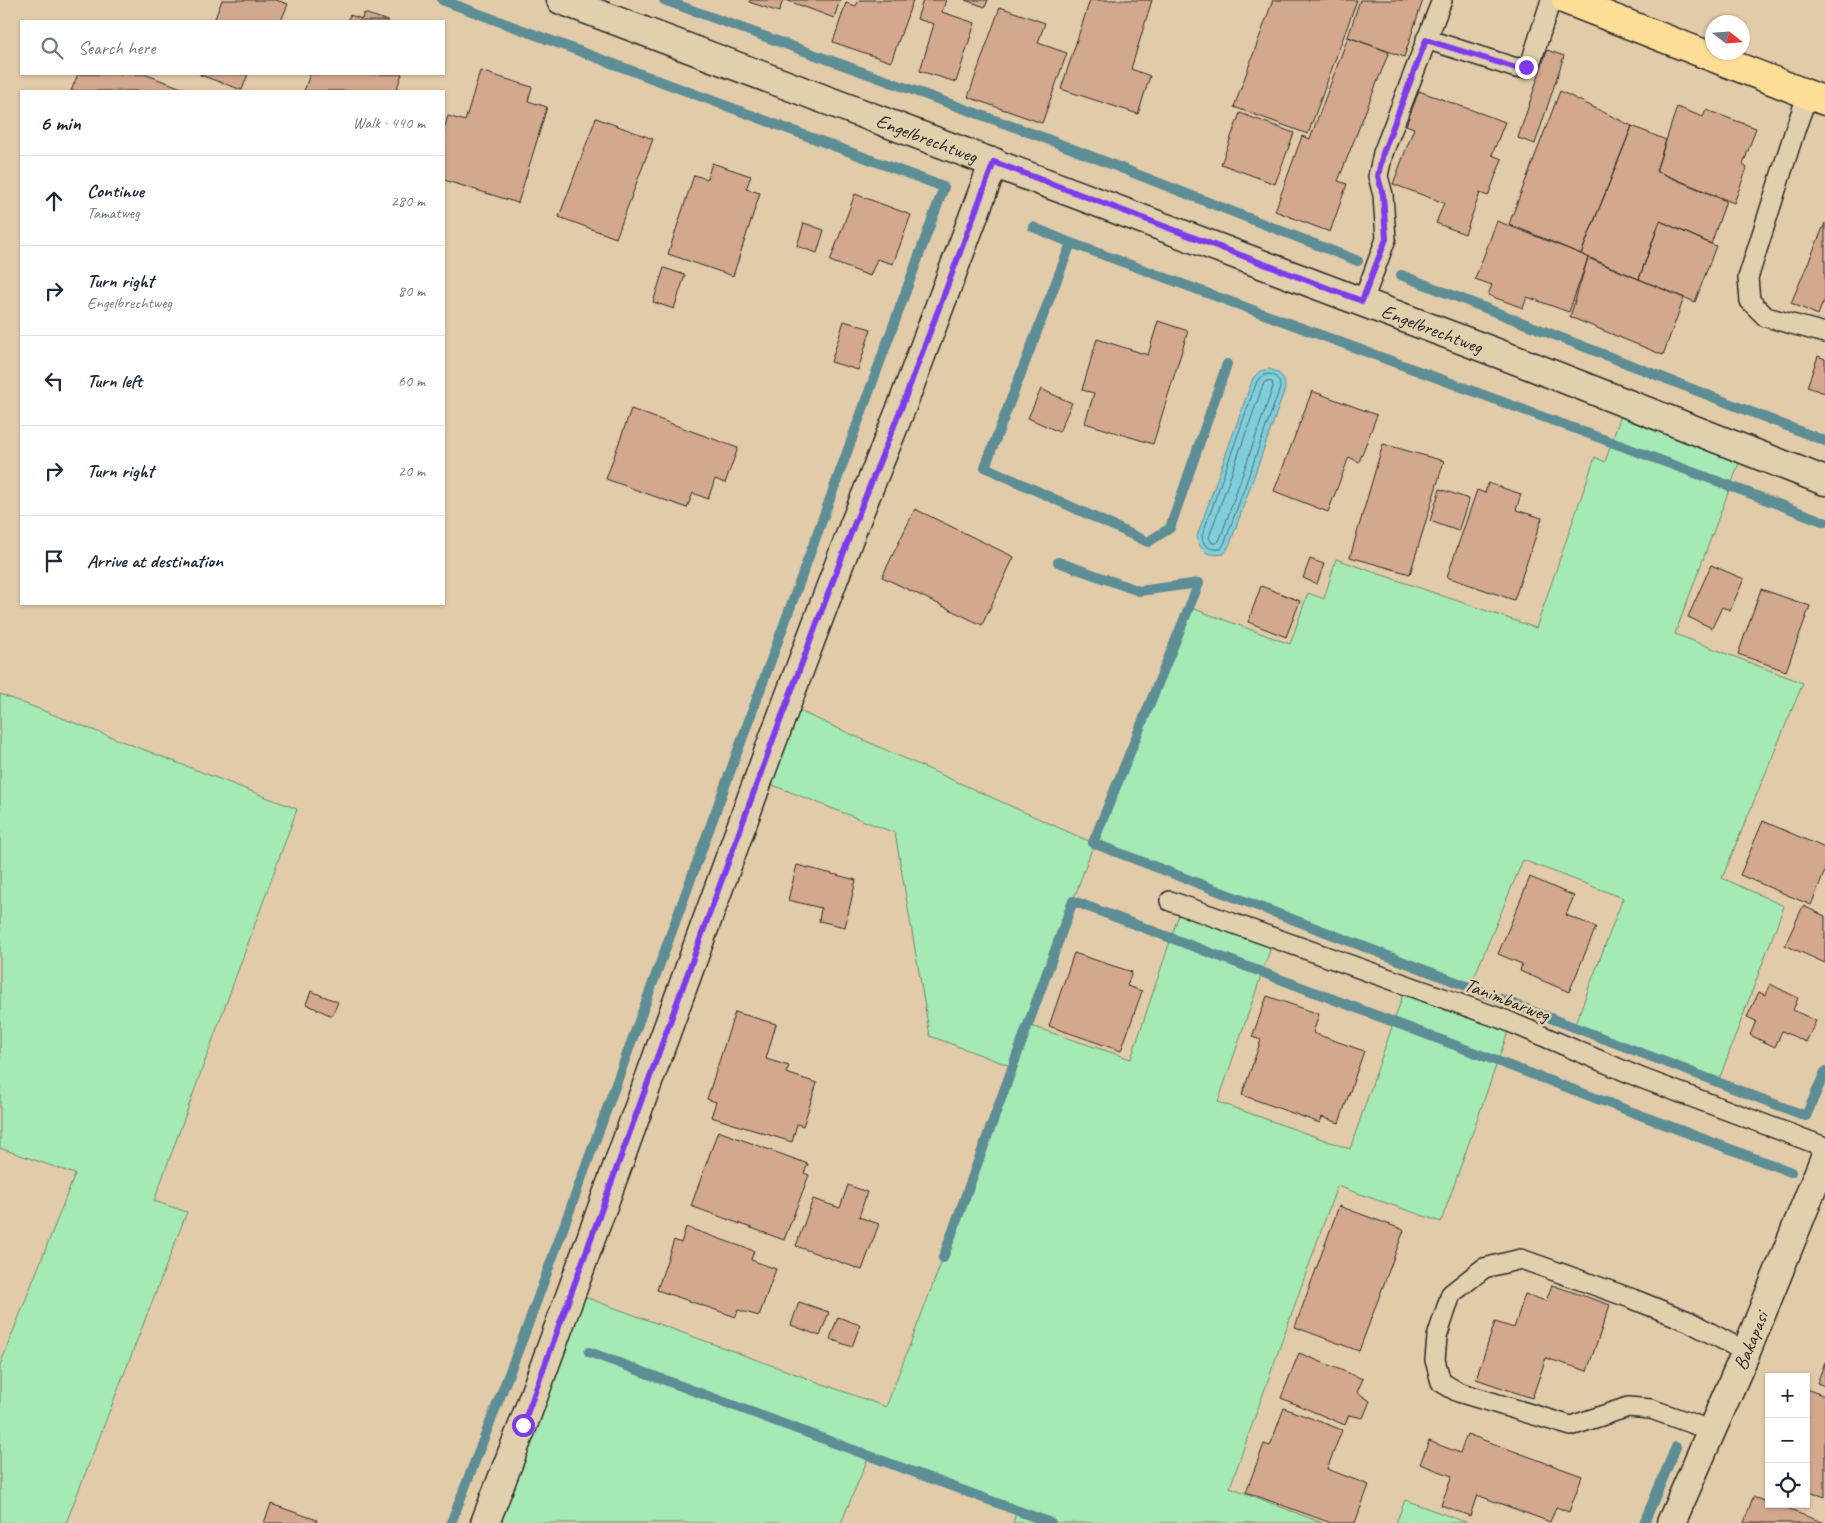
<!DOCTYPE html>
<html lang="en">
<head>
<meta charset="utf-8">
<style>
	:root { --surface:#fff; --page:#f2f2f3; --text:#1f2937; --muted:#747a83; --line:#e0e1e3 }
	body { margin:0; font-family:Caveat,sans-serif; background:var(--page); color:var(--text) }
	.controls { position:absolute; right:15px; bottom:15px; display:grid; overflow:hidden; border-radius:0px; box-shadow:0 1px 4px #0004 }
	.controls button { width:45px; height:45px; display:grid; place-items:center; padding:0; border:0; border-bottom:1px solid var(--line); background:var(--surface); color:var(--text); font:25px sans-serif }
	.compass { position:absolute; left:1705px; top:15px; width:45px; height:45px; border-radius:50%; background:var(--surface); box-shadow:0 1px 4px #0004; rotate:107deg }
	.stop { position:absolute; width:15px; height:15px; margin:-11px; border:4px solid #7c3aed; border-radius:50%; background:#fff }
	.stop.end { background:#7c3aed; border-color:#fff; box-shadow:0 1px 5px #0008 }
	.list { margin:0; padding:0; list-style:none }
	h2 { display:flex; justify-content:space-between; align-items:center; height:65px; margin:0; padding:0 20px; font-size:21px }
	h2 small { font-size:16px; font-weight:400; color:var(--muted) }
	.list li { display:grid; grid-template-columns:32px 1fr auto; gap:15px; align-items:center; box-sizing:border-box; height:90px; padding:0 20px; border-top:1px solid var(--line) }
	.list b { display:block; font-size:19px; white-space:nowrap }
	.list p { margin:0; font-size:16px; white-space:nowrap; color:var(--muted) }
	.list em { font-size:16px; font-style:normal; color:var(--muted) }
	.icon { flex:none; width:28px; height:28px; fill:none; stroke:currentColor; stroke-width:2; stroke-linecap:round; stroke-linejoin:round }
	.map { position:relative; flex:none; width:1825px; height:1523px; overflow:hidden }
	.search { position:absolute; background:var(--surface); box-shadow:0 1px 4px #0004; left:20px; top:20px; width:425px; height:55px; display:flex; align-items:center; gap:12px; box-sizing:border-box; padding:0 18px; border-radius:0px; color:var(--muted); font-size:19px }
	.panel { position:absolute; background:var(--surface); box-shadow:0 1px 4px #0004; left:20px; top:90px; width:425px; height:515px; border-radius:0px }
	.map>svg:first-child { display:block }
	.green { fill:#a5e9b4; stroke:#688a70 }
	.water { fill:#7fcedc; stroke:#5d8d95 }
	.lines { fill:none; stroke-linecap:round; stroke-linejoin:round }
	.shore { stroke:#4d6c72; stroke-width:1 }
	.stream { stroke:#5d8d95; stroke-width:10 }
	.building { fill:#d4a88d; stroke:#2b2b2b }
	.service-casing { stroke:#2b2b2b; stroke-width:22 }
	.minor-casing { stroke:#2b2b2b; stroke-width:31 }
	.primary-casing { stroke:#2b2b2b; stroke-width:31 }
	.service { stroke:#e1d0ad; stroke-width:19 }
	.minor { stroke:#e1d0ad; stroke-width:28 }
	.primary { stroke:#fedd96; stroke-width:28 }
	.route { stroke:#7c3aed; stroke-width:6 }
	.labels { text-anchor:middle; stroke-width:5; stroke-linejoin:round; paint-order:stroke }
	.street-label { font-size:20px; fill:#2b2b2b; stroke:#e1d0ad }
</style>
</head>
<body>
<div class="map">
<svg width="1825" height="1523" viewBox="0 0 1825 1523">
	<rect width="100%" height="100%" fill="#e2cba9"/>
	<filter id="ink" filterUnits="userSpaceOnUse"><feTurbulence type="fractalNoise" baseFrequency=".02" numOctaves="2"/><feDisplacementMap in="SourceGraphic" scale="10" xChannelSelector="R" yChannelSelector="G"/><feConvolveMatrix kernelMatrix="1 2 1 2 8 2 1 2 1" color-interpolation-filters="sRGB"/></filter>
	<g filter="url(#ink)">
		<path class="green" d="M1622 412 1741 458 1675 634 1803 683 1722 878 1784 906 1718 1082 1574 1027 1623 898 1523 860 1470 987 1094 843 1028 1025 1131 1059 1180 911 1272 944 1218 1102 1350 1149 1404 992 1509 1029 1441 1222 1337 1186 1230 1487 1322 1523H1013L1017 1510 869 1456 841 1523H493L582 1296 886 1407 943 1258 1013 1067 930 1036 895 833 770 784 797 710 1093 843 1189 607 1290 644 1308 593 1324 599 1336 559 1536 628 1595 457 1605 462Z
			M0 694 297 809 154 1201 187 1212 66 1523H0V1365L75 1174 0 1148Z
			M1405 1500 1468 1523H1396Z"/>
		<path class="water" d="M1269 369C1280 372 1285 377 1285 389L1230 544 1224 554C1208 556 1200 553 1197 536L1253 378 1260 371Z"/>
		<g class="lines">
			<path class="shore" d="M1269 374C1277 376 1280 380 1280 388L1225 542 1221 549C1210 550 1203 547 1202 536L1257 381 1263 376Z
				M1266 381 1272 382 1273 387 1220 539 1217 543H1212L1209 537 1263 385Z"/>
			<path class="stream" d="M442 0 944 187 526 1330 451 1523
				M664 0 1042 137 1358 261
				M1033 227 1071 243 1733 487 1825 522
				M1071 243 985 467 1148 542 1170 528 1227 364
				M1401 275 1825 441
				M1058 562 1139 591 1199 583 1093 843 1806 1116 1825 1072
				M943 1258 1073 901 1791 1172
				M589 1352 1051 1523
				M1644 1523 1676 1447"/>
		</g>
		<path class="building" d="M222 0H276L288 4 281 21H214Z
			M750 0H783L779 12 749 2Z
			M786 0H840L834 18Z
			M859 0H913L891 62 833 42 846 3 856 6Z
			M923 0H946L942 12 975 23 956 82 920 71 934 24 917 19Z
			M965 0H988L985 7Z
			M1090 0H1152L1131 69 1150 76 1138 114 1061 89Z
			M1273 0H1357L1308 134 1234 107Z
			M1360 0H1423L1404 57 1348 37Z
			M1000 7 1045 23 1038 43 1067 53 1042 123 968 97Z
			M364 13 389 21H347L350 15 362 19Z
			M1348 37 1389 52 1338 181 1347 184 1330 232 1275 211 1302 136 1310 139Z
			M1547 50 1564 56 1535 144 1518 138Z
			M480 71 532 87 528 101 547 107 518 203 444 180V129L448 116 465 121Z
			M78 74H144L190 91H71Z
			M200 74H248L242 90 200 75Z
			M310 74H402L396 91H304Z
			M1419 91 1505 122 1492 155 1502 159 1488 196 1480 193 1465 234 1436 223 1444 203 1393 184 1414 128 1406 125Z
			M1560 91 1632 126 1581 254 1509 224Z
			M1677 107 1703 117 1706 110 1756 128 1743 165 1747 168 1734 203 1656 171Z
			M1240 113 1294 133 1275 184 1221 164Z
			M596 118 653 139 616 238 559 217Z
			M1632 126 1666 140 1656 171 1726 201 1711 244 1660 221 1639 279 1581 254Z
			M712 163 751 176 746 189 760 193 733 276 668 254 694 175 707 179Z
			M855 194 911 215 893 264 877 259 870 276 830 261Z
			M1497 221 1581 254 1588 258 1569 312 1527 297 1523 308 1488 295 1492 285 1475 279Z
			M1660 221 1716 246 1695 302 1639 279Z
			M804 223 824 230 817 253 797 246Z
			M1825 223V303L1823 302 1818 315 1791 303Z
			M1588 258 1684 298 1663 355 1570 317Z
			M664 268 685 275 674 309 653 302Z
			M844 321 871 329 858 370 831 362Z
			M1158 321 1188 331 1153 444 1085 423 1094 393 1082 390 1097 339 1148 355Z
			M1818 356 1825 359V393L1807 387Z
			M1041 389 1072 403 1059 432 1028 418Z
			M1312 391 1377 415 1359 462 1349 457 1328 512 1274 491Z
			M631 409 738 448 725 483 715 479 708 499 693 493 687 508 606 479Z
			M1383 444 1444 461 1410 574 1350 557Z
			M1488 483 1521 494 1516 510 1542 518 1514 600 1447 577 1477 490 1485 493Z
			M1440 489 1469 499 1458 531 1430 521Z
			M915 509 1014 557 982 625 882 577Z
			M1310 559 1324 564 1317 584 1303 578Z
			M1711 565 1744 579 1730 610 1722 607 1712 628 1688 617Z
			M1261 586 1300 601 1286 637 1248 622Z
			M1761 589 1810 606 1786 671 1738 654Z
			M1763 821 1825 848V871L1811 905 1740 875Z
			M797 865 856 880 845 927 819 921 821 908 788 900Z
			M1530 877 1574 896 1566 915 1596 927 1569 992 1520 971 1522 964 1498 954Z
			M1803 906 1825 916V963L1785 945Z
			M1074 953 1132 972 1127 986 1142 991 1121 1051 1049 1026Z
			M1770 984 1798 998 1793 1010 1816 1021 1806 1042 1782 1031 1775 1047 1750 1035 1756 1021 1747 1017 1759 992 1765 995Z
			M311 991 338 1002 332 1016 306 1004Z
			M1267 996 1319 1014 1313 1033 1364 1051 1339 1123 1322 1117 1320 1123 1242 1095 1261 1040 1252 1037Z
			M735 1012 776 1024 766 1059 789 1066 786 1073 817 1083 803 1126 797 1124 792 1142 711 1117 716 1102 707 1099Z
			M718 1131 808 1164 804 1173 809 1175 784 1240 691 1206Z
			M848 1185 867 1192 859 1217 879 1224 862 1270 796 1246 813 1199 840 1208Z
			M1339 1206 1404 1230 1359 1351 1295 1327Z
			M686 1227 754 1251 751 1260 776 1269 759 1316 738 1310 736 1317 657 1290 674 1240 681 1243Z
			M1552 1285 1610 1305 1587 1371 1546 1358 1532 1398 1476 1379 1495 1322 1514 1328 1525 1294 1546 1301Z
			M799 1302 829 1312 820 1336 791 1325Z
			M838 1317 860 1325 852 1347 830 1339Z
			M1299 1353 1363 1379 1357 1392 1370 1401 1363 1418 1349 1415 1345 1425 1281 1398Z
			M1825 1362V1386L1817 1383Z
			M1806 1389 1825 1396V1497L1806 1490Z
			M1284 1408 1342 1430 1327 1469 1369 1485 1355 1523H1331L1246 1492 1264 1444 1270 1446Z
			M1467 1434 1582 1476 1569 1512 1556 1507 1550 1522 1477 1495 1470 1516 1441 1505 1452 1476 1420 1464 1429 1441 1460 1453Z
			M1753 1497 1769 1503V1504H1773L1825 1523H1744Z
			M271 1504 317 1520 316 1523H264Z"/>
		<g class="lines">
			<g class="service-casing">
				<path id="service" d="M1426 39 1516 68 1526 67 1532 59 1551 0
					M1808 94 1796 127 1748 278 1750 301 1766 317 1825 333
					M1363 301 1386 239 1383 195 1378 176 1383 153 1442 0
					M1170 901 1505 1020 1641 1078 1825 1147
					M1710 1430 1651 1409 1628 1407 1571 1426 1458 1392 1441 1382 1435 1360 1437 1337 1451 1294 1484 1268 1521 1259 1633 1299 1688 1321 1746 1352"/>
			</g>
			<g class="minor-casing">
				<g id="minor">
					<path id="s1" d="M561 0 1521 362 1825 481"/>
					<path d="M485 1523 523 1425 768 753 854 525 902 406 994 162"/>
					<path id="s2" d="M1671 1523 1746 1352 1825 1157"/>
				</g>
			</g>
			<g class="primary-casing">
				<path id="primary" d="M1566 0 1825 101"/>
			</g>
			<use href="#service" class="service"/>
			<use href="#minor" class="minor"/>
			<use href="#primary" class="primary"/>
		</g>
	</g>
	<g class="lines" filter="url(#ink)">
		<path class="route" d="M523 1425 768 753 854 525 902 406 994 162 1362 301 1386 239 1383 195 1378 176 1383 153 1426 40 1516 68 1526 67"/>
	</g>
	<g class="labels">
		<g class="street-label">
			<text dy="7" stroke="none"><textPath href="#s1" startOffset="391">Engelbrechtweg</textPath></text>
			<text dy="7" stroke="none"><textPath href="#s1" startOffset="931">Engelbrechtweg</textPath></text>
			<text transform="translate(1507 999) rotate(21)" y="7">Tanimbarweg</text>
			<text dy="7" stroke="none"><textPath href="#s2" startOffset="199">Bakapasi</textPath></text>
		</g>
	</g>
</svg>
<div class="controls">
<button>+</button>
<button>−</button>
<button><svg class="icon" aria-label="locate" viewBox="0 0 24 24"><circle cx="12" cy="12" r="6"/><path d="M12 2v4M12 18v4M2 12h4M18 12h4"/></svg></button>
</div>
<svg class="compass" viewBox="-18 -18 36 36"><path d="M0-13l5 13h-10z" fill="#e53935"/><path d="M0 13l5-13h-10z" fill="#747a83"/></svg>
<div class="stop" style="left:523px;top:1425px"></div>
<div class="stop end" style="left:1526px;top:67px"></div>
<div class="search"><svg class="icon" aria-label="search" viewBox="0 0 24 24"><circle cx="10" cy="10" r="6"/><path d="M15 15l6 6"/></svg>Search here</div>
<section class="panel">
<h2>6 min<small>Walk · 440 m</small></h2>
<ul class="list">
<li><svg class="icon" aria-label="ahead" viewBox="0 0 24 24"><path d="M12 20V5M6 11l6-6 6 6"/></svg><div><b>Continue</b><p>Tamatweg</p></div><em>280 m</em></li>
<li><svg class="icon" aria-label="right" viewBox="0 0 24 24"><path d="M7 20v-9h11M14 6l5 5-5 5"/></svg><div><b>Turn right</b><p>Engelbrechtweg</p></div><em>80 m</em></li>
<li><svg class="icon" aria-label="left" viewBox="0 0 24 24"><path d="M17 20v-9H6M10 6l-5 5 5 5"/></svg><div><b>Turn left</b></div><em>60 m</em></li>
<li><svg class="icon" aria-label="right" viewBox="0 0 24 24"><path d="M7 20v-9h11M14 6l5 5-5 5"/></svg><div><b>Turn right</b></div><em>20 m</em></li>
<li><svg class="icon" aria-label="arrive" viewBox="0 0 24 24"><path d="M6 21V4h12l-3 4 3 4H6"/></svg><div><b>Arrive at destination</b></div></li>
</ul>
</section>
</div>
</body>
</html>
